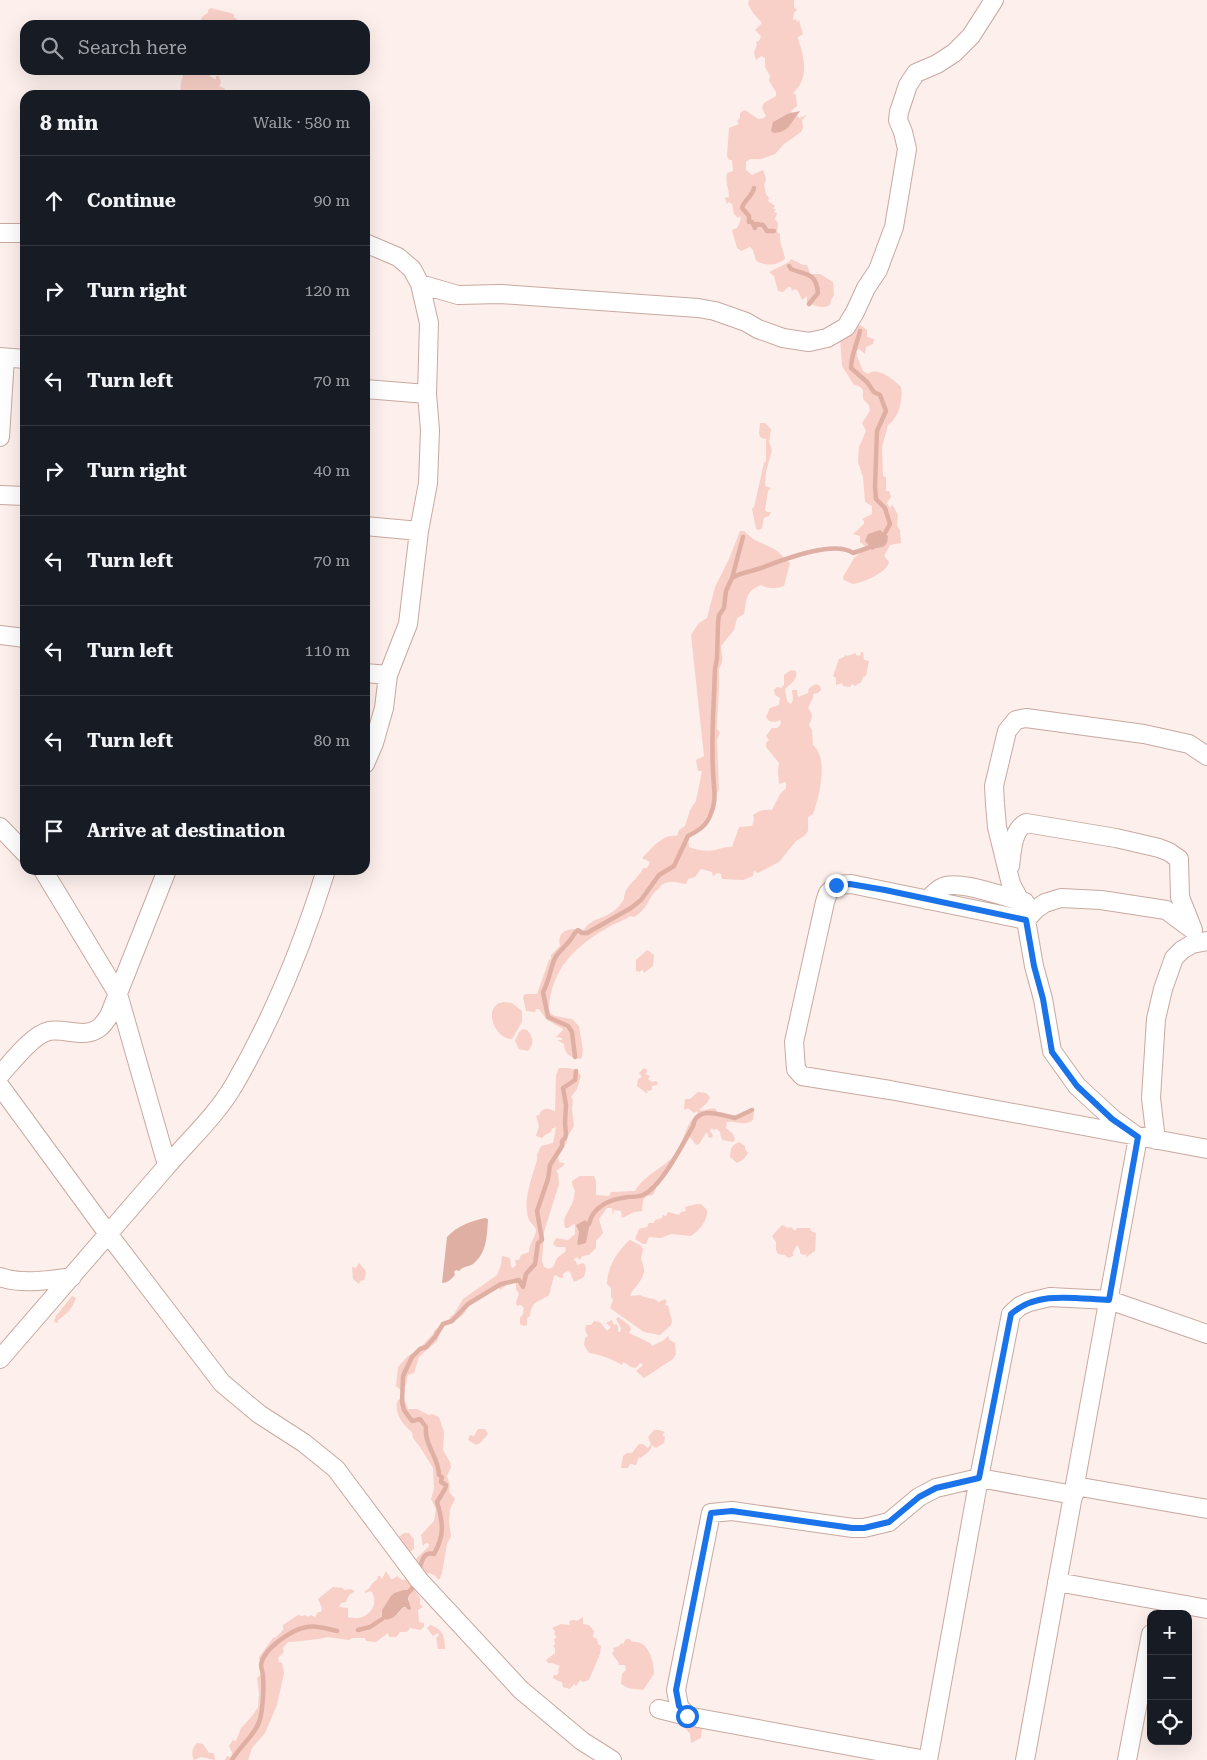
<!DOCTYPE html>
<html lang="en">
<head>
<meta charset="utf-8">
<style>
	:root { --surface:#171b24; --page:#20242c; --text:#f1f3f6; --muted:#9ea1a6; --line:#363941 }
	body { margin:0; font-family:"Roboto Serif",serif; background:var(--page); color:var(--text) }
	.controls { position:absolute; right:15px; bottom:15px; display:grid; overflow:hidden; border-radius:10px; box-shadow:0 5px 20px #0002 }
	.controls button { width:45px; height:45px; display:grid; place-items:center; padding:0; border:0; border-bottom:1px solid var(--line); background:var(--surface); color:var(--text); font:25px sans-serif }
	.stop { position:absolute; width:15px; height:15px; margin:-11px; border:4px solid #1a73e8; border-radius:50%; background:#fff }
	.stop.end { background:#1a73e8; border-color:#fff; box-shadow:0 1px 5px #0008 }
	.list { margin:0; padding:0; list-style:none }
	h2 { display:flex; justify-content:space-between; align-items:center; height:65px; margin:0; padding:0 20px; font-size:21px }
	h2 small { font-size:16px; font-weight:400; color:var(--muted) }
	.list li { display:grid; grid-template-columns:32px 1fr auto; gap:15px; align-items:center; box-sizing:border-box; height:90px; padding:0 20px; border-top:1px solid var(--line) }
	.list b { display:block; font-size:19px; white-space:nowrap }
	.list em { font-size:16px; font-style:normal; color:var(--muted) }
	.icon { flex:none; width:28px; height:28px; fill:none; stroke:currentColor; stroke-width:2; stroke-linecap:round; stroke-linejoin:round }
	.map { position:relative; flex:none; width:1207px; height:1760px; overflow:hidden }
	.search { position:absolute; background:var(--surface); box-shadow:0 5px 20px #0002; left:20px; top:20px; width:350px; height:55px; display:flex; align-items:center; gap:12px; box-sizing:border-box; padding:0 18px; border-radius:15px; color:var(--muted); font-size:19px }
	.panel { position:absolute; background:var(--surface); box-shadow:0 5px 20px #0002; left:20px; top:90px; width:350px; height:785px; border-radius:15px }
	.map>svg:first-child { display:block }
	.green { fill:#f8d0c7; fill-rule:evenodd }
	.water { fill:#dfafa4 }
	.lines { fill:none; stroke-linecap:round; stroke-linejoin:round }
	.stream { stroke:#dfafa4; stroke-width:4.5 }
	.minor-casing { stroke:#c8a9a1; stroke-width:20 }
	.minor { stroke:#fff; stroke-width:18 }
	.route { stroke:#1a73e8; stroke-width:6 }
</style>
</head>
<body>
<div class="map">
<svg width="1207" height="1760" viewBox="0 0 1207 1760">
	<rect width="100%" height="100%" fill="#fcefec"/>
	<path class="green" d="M749 0H794V7L797 10 794 13 793 19 794 20 796 19 797 22 799 20 803 34 798 37V39C805 58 809 79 793 93L796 95 797 106 791 111 795 114H787L773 122 774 133C786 133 791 125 797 115L799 118 807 115 802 120 803 128 801 132 784 144 775 154 761 159H750L746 162V170L752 175 763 170C765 176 768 179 764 184L766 194 769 198 768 201 775 206 773 209H776L774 212 777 213 775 219 778 223 777 232 780 234C779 243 784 251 785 259 776 266 766 266 756 261L753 250 750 247 741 251 737 248 732 230 737 228 741 219 740 216 738 218 734 214 732 204 729 202 727 204 725 198 729 197C729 188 725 183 727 173L733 171 732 160H729L727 156 729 128 739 124 737 121 740 118V113L745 110 758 119 764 118 766 116 762 108 764 103 776 96V92L769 81 770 76 765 67V58L761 56 756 60 754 52 757 45 756 42 759 41 761 36 755 30 762 23 753 13 748 4Z
		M211 8 234 14V18H236L240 25H199L202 17 208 13V10Z
		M184 70H213L210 76 214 79H216V76H219L221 83 219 86 225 89V95H182C178 85 183 79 184 70Z
		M791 259 803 265H807L811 276 813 274H820L833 282 834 295 831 300 830 305C823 309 814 306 807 302V296L802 300 798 291 795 289 792 291 791 287H788L783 292 778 291 774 276 769 272 789 262Z
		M860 325 867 330V337L874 339 873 344 866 347 865 354 859 349 857 351V356L863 371 868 374C877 366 893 379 901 387 903 399 899 418 888 425L882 447 883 476 886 477V491H889L891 497 887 503 890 508 893 504V506L898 515 897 526 900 530 901 543 890 545 884 556 889 562C887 573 864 582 853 584L844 580 843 577 854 558 859 554V552H856L863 549 865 546 860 542V536L853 534 864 524V521L862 519 872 514V506L865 502 863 477 858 462 859 447 866 431 862 423 870 411 869 405 863 399V390L859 386 854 385 842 366 840 338 850 336 856 326Z
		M760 423H765L771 429 769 442 772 450 766 472 765 486 771 488 768 491 765 510 767 512H771L769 516 764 518 762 528 759 530 756 529 752 509 754 507 764 463 766 461V439L761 438 759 434Z
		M740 531H744L753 539 776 550 790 563 784 586C776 589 768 589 761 585 745 591 747 600 744 614L737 618 734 630 721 646C721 651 723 657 722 662 721 666 718 669 719 673 720 693 717 710 717 729L720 732 717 740 719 790C714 795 715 800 714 805 709 821 702 829 688 836L689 847C697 850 707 852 715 850 721 849 726 846 732 847L739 827 752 826 754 820 753 815C759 810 765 809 772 810L780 794 786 788V782L779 784 778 771 779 763 766 747V743L769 740 766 736 772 728H777L781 724 780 720 776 722 769 721 766 717 770 708 779 705 780 698 775 695 774 690 777 687 781 688 784 685V675L791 670 796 671C798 680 791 683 785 689L787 701 791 704 793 700 792 690H797L798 697 808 693 809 688 816 684 820 686 821 690 818 693 813 694V698L808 708C814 715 812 718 809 725L812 730 813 745C829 758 819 798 813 814L808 817V831L804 836 796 841 779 862 758 873 754 871 753 876 743 880 722 879 721 874 717 873 713 876 712 872 701 869 695 877 688 879 686 884C675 883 673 879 661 885 659 890 656 890 653 894 647 903 644 912 634 917L630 916C623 921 617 922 609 927 575 946 552 968 549 1008L550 1013 555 1016 572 1019 579 1026 583 1051 581 1059C572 1058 564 1055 564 1044L557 1040H562V1038L556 1037 562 1031 563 1029 547 1020 539 1009H536L535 1012 526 1011 523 997 525 994H537L549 960 551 959V955L560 946C556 928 572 928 584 930 590 919 603 919 612 912 617 909 621 904 624 899 624 885 638 880 643 868H647L650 862 642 858C651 849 663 833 677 836L679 830 685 826 690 810 696 801 702 771H698L696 760 704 756 691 635 699 623 707 618 715 587 729 559Z
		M861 652H863L864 660 869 661 866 676 863 677 861 683H859L855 686 852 684 850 687 843 686 842 683 836 685V678L833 676 839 659 844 657 845 655 847 656 856 653V655L860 656Z
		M647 950 654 955 653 966 644 973 643 970 639 972 636 971V960Z
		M503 1002 512 1003 522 1011V1022L512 1039C494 1039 482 1006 503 1002Z
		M523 1029 527 1030C533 1037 535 1043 528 1051L519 1049 515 1041 519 1032Z
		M559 1068C568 1068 576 1067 581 1076L577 1089 571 1097 573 1099 572 1109 574 1126 568 1136 566 1144 558 1157 559 1162 564 1163V1165L556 1171 558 1173 559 1184 544 1232 542 1261 544 1267 549 1269 553 1267 557 1258 566 1251 565 1247H557L553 1244 556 1238 568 1240 575 1234V1225L574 1224 568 1228H565C562 1217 568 1213 572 1204 574 1200 574 1195 575 1191L572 1184V1181L580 1176H594L596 1181V1195L609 1196 611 1192 635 1191C646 1172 667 1168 677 1151 685 1138 686 1123 698 1113L697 1111 694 1113 688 1108 685 1110 684 1108 685 1099H690L698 1092 706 1093 710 1097 707 1103 699 1110C705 1112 710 1107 716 1109L717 1112C735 1121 735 1116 752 1110L754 1113 753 1120C744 1127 736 1120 727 1122L726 1128 733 1134 735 1139 733 1142 722 1140 720 1132 717 1129 713 1130 712 1128 710 1131 713 1135 712 1138 708 1137V1134L706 1133 699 1144 696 1145 690 1137 672 1167 660 1179 653 1195 647 1196 643 1200 642 1211 634 1212 622 1218 621 1211 614 1210 613 1215 612 1208H607L599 1219 603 1233 596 1241V1248L589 1255 582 1256 580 1260 577 1257 573 1260 576 1261 577 1265 583 1263C588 1267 585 1272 584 1277L574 1282 570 1272 567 1271 563 1274V1278H560L556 1275 554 1276 549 1295C539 1302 531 1301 530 1316L527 1318V1325L524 1326 520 1324V1318L523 1314 524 1308 521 1305 517 1306 516 1302 519 1294 516 1289V1282L509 1283 500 1290 499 1288 495 1287 468 1304C466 1315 458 1320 449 1322L450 1317 454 1314 463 1299 497 1275 501 1265 502 1256 510 1258 511 1267 513 1268 516 1265 515 1260H519L521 1255 529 1252C529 1244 537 1234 536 1230 535 1226 529 1222 528 1217 523 1199 532 1178 537 1160V1155L541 1146 553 1143 556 1127 552 1129 551 1132 545 1135 542 1138 536 1136 539 1126 536 1116 539 1115 541 1111C547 1107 550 1109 555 1111L556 1075Z
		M644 1068 647 1070V1072L645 1074 650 1076 648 1079 652 1082 656 1081 658 1083 657 1085 652 1086V1090L647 1091 648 1093H646L637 1086 638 1079 642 1077 639 1073Z
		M739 1142 745 1146V1149L748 1153 744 1159 737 1163 730 1157C731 1149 730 1146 739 1142Z
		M697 1204H701L707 1210C708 1220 700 1230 691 1236L671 1234 661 1238 649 1237 646 1244H643L635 1239 639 1229 647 1227 649 1223H654L655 1220 662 1218 663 1215 666 1216 668 1212 679 1215 681 1212 686 1211 685 1207Z
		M782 1225 788 1228 791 1227 795 1231 797 1228H810L811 1231 816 1233 815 1251 806 1257V1254L803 1255 800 1253V1250L797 1245 793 1252V1256L788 1258 785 1255 778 1254 776 1250V1242L772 1236Z
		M630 1240 640 1245 643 1249C643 1252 642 1254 641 1257 641 1262 645 1267 644 1272 642 1282 633 1288 630 1296L640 1295C646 1299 653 1297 659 1302L665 1299 667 1302 665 1304 667 1306 668 1305 672 1321 671 1325 660 1335 644 1332 610 1308 613 1300 611 1297V1288L607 1284C607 1267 618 1250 630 1240Z
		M359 1263 365 1270 366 1274 364 1280 360 1281 359 1284 353 1279 352 1267 356 1268Z
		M72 1296 76 1298C73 1308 66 1315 58 1320V1323L54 1322 56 1316Z
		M618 1317 629 1325 631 1329 629 1333 650 1343 652 1346 664 1340 668 1336 670 1340 675 1343 676 1354 673 1359 644 1378 636 1371 643 1365 640 1363 636 1368C630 1368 628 1364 623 1362L622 1365C612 1359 599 1354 589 1353L584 1345 585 1338 588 1336 585 1330 586 1325H591L594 1321 600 1322 607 1331 611 1327 606 1323 612 1320 614 1325 616 1324 618 1326V1332H620L621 1328 616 1319Z
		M443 1324 437 1341 419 1357 414 1373 408 1375C406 1381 407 1386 402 1391L396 1386 398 1367 407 1357 422 1346 433 1334 434 1331Z
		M402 1398H404L408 1409H417L429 1415 432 1414 439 1417 444 1432 443 1450 450 1462 451 1467 447 1476 450 1486 449 1492 455 1499 450 1509 449 1522 451 1536 447 1544 442 1573 439 1580 434 1575 428 1573 425 1576 414 1561 429 1546V1544L426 1543 423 1546 421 1535 434 1521 436 1509 431 1499 434 1489 433 1468 420 1447 413 1438 412 1432C403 1425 393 1412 398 1400Z
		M478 1429H485L488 1434 480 1443 476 1445 468 1440 470 1435 474 1436Z
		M654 1430H659L665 1432 662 1435 665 1437 664 1443 656 1448 652 1445C651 1451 645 1455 640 1458L639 1457 636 1465 630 1464 628 1468H621L623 1456 627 1453H632L639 1444H643L648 1448 651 1444 648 1437Z
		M404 1533H409L414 1540V1549L410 1552 408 1551 407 1552 396 1539Z
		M386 1571 391 1579H393L397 1576 402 1580 407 1579 420 1598V1604L423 1607 418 1610 419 1622 424 1623V1627L420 1630 410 1628 407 1632H400L396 1637H389L388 1633 376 1642 366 1641 365 1638H352L349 1640 327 1637C323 1639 294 1642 288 1642L283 1648 284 1652 278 1658 279 1662 282 1663 284 1673 277 1705 265 1733 252 1748 248 1760H225L227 1756 231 1757 232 1753 229 1746 233 1740 236 1741 241 1728 253 1715 258 1707 259 1694 257 1678 262 1673 259 1657 273 1638 276 1637 283 1630V1625L298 1615 302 1616 305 1615 308 1617 311 1615 315 1617 318 1612H321L322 1608 318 1599 333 1587 343 1588 344 1590 350 1589 355 1591 349 1595 346 1602 341 1603 339 1607 348 1608V1617C364 1623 382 1607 371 1591L365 1593V1591C371 1589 371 1582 377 1580L378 1576H380L382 1579ZM403 1590H408L410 1593 407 1608H402L398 1614 390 1619 382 1610 394 1593Z
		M583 1617V1624L589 1625 594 1631 593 1637 597 1639 598 1644 601 1646 600 1654 589 1680 583 1682 580 1680 576 1686 574 1684 570 1689 563 1687 562 1682 558 1681 553 1678 554 1675H557L559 1672 558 1670 560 1666 552 1663H548L546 1660 555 1653V1648L553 1647 555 1644 554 1639 557 1637 554 1634 555 1631 552 1628 561 1624 570 1625 569 1621 574 1620 577 1621Z
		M430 1625C443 1629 445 1637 445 1649H438L436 1638 439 1635 438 1633 433 1636 427 1628Z
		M626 1639H630L632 1642C648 1639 654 1661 654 1674L643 1690 628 1688 621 1684 622 1674 626 1670 625 1665H619C618 1659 614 1658 612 1653L614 1651 613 1648 619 1646 621 1643 623 1644Z
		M688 1723 702 1728 701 1738 691 1743 690 1734 685 1728Z
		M197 1743 203 1744 209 1753H212L214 1754 215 1760 201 1757 194 1760C191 1755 192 1747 197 1743Z"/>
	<path class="water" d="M800 111C792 121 789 133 774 133L771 131 773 122 787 114Z
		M880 530 888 536 887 543 883 547 876 548 872 550 868 548V544L865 541 868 534Z
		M485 1218 488 1219C487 1236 487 1253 473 1264 468 1267 463 1266 459 1271L456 1270 454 1272 455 1275C451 1279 448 1283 442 1283L447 1237C457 1226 471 1221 485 1218Z
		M585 1220 587 1222H590L586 1243 579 1245 577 1244 579 1232 576 1225Z
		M403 1590H408L410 1593 408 1599 411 1609 409 1610 405 1607 402 1608C397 1615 392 1621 382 1619V1610L391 1596 394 1593Z"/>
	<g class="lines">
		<path class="stream" d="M754 188C752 197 744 200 742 208L749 216V222H752L755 228 756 224 763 225 767 231H774
			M789 266 791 269C806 275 816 272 818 293L809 304
			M860 331C857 344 851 355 851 368L867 382 874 392 880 395 886 411 877 431 875 486 876 499 885 508 890 524 885 533
			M732 578C739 573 749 572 758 569 778 562 833 539 853 553L868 548
			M575 1057 572 1032 568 1026 548 1017 543 992C549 982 550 969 555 958 559 951 566 946 571 939 574 935 574 933 578 930L582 933H587L631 908 641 900 659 875 674 866 688 836C698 831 706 826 710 816 718 799 713 787 713 770 711 737 714 703 715 669L717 658 718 623 719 615 724 608 726 591 732 578 743 537
			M589 1224C593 1206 611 1199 628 1197 633 1197 638 1197 643 1195 662 1186 682 1145 693 1126 697 1105 720 1115 735 1118L752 1110
			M420 1568C422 1560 424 1551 434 1554 445 1535 443 1522 437 1502L445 1489 446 1485 441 1482 442 1477 439 1475C439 1458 424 1445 426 1427L420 1419 412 1421 404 1410 402 1402 403 1376 412 1357 420 1349 426 1347 435 1337 443 1324 452 1321 468 1304 501 1284 519 1280 523 1287 526 1274 535 1264 538 1243 542 1240 537 1211 548 1179 550 1165 562 1146V1141L565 1138 566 1134 565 1123 566 1105 563 1088 575 1080 576 1071
			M409 1592 413 1587
			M358 1630 370 1627 382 1619
			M232 1760C239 1747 257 1733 260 1719 263 1708 264 1687 263 1676 263 1673 261 1668 261 1665 263 1649 292 1629 307 1627 317 1625 327 1629 337 1631"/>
		<g class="minor-casing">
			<path id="minor" d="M0 233H25
				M365 243 398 257 412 269 420 284 429 323 427 394 430 430 428 483 419 531 408 624 388 675 384 708 374 743 365 764
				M420 284 458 295 501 294 698 308 715 311 746 322 758 329 783 338 809 342 827 338 846 327 855 312 866 288 878 270 894 227 907 149 903 132 898 120 899 112 908 85 916 73 937 64 954 53 971 36 994 0
				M0 357 25 359
				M365 389 427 394
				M0 437 5 358
				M0 495 25 496
				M365 526 419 531
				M0 635 25 638
				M365 673 388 675
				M0 827 25 853
				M1010 866C1012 852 1012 830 1026 823L1116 838 1159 848 1169 852 1179 859 1180 897 1193 930
				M43 870 118 994 167 1165
				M927 900C932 896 937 889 943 887 958 879 1007 898 1025 902
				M1026 920 851 884 836 885 828 893 825 902 794 1042 796 1069 802 1076 890 1090 1207 1149
				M1026 920 1036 909 1045 903 1061 898 1101 900 1166 910 1193 930
				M0 1075C12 1062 32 1035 49 1031 66 1028 84 1039 99 1028 103 1025 106 1020 109 1016L167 870
				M0 1086 109 1235 222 1383 259 1414 304 1443 336 1469 419 1580 521 1690 582 1741 612 1760
				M1156 1140 1151 1098 1156 1019 1163 989 1174 958 1182 950 1192 944 1207 941
				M0 1277C23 1285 49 1280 72 1277
				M0 1359C56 1295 111 1231 166 1167 189 1140 216 1116 234 1085 273 1018 303 944 326 870
				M1075 1486 1207 1509
				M1057 1582 1207 1609
				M659 1709 687 1716
				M926 1760 687 1716 679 1706 676 1690 711 1513 732 1511 853 1528H864L889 1522 919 1497 936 1488 979 1478 1074 1495
				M928 1760 979 1478 1011 1314 1020 1306 1029 1302 1050 1297 1109 1300 1207 1334
				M1025 1760 1138 1137 1113 1119 1077 1086 1052 1051 1043 999 1034 966 1026 920 1020 901 1011 884 997 827 995 804 994 786 1007 731 1016 720 1026 718 1144 734 1189 744 1207 756
				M1127 1760 1151 1634"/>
		</g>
		<use href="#minor" class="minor"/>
	</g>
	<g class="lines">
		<path class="route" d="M687 1716 679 1706 676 1690 711 1513 732 1511 852 1528H864L889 1522 919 1497 936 1488 979 1478 1011 1314C1038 1290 1077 1299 1109 1300L1138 1137 1112 1119 1077 1086 1052 1052 1043 999 1034 966 1026 920 885 890 850 884 836 885"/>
	</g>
</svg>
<div class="controls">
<button>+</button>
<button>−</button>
<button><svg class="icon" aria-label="locate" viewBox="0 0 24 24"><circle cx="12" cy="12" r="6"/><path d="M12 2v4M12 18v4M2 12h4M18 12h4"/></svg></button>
</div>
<div class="stop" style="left:687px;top:1716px"></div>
<div class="stop end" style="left:836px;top:885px"></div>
<div class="search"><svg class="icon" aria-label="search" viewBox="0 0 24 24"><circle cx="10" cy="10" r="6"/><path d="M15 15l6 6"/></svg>Search here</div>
<section class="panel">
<h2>8 min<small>Walk · 580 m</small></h2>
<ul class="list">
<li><svg class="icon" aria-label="ahead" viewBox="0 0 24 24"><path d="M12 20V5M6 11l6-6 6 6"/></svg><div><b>Continue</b></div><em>90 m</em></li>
<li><svg class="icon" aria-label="right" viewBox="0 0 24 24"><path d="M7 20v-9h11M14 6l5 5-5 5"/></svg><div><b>Turn right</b></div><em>120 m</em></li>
<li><svg class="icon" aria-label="left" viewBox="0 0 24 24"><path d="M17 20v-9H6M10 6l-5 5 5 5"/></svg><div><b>Turn left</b></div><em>70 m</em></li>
<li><svg class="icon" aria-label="right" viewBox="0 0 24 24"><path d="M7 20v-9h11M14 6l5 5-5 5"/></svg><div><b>Turn right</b></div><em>40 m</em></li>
<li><svg class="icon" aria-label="left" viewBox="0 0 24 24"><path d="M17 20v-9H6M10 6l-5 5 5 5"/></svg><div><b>Turn left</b></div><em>70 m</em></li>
<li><svg class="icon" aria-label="left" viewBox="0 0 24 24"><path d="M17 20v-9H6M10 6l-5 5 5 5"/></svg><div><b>Turn left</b></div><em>110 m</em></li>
<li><svg class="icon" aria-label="left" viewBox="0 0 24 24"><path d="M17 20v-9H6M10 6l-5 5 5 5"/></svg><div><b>Turn left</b></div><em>80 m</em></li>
<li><svg class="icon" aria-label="arrive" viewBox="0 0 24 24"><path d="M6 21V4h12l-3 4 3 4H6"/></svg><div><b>Arrive at destination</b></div></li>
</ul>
</section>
</div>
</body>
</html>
